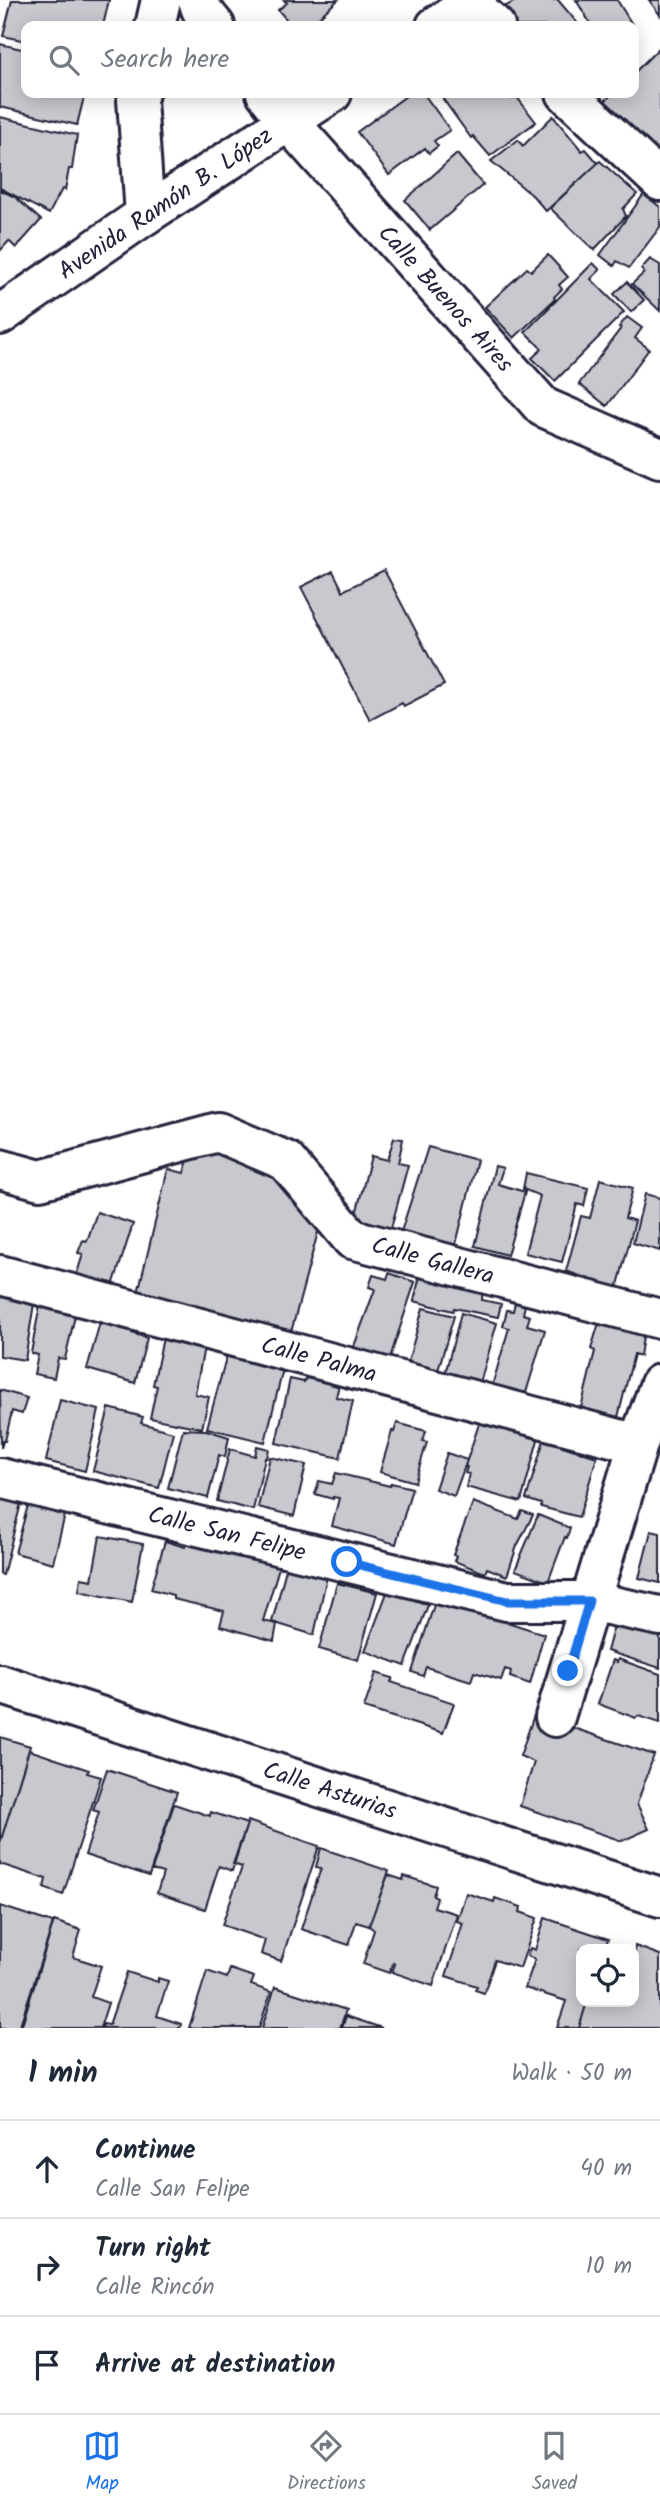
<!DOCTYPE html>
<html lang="en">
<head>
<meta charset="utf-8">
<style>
	:root { --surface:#fff; --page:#f2f2f3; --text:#1f2937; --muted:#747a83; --line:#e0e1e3; --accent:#1a73e8 }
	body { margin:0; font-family:Kalam,sans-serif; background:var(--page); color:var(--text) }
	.controls { position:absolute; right:21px; bottom:21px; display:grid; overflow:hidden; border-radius:14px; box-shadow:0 4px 18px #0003 }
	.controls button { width:63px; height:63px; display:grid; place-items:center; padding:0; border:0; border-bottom:2px solid var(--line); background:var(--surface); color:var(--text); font:35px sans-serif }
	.stop { position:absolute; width:21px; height:21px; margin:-16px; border:5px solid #1a73e8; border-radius:50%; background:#fff }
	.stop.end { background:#1a73e8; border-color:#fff; box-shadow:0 2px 7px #0008 }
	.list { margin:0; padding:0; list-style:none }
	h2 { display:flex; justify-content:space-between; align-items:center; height:91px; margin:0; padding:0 28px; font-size:30px }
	h2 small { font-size:23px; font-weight:400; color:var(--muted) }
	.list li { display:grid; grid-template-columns:46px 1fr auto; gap:21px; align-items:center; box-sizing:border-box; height:98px; padding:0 28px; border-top:2px solid var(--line) }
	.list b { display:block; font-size:26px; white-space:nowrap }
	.list p { margin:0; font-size:23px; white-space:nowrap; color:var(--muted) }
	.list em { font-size:23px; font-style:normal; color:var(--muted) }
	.icon { flex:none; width:38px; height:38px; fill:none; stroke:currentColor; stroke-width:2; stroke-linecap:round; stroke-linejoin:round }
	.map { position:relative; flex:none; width:660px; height:2028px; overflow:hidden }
	.search { position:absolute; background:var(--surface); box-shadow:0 4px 18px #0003; left:21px; right:21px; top:21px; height:77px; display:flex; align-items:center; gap:18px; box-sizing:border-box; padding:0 24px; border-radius:14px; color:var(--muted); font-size:26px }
	.sheet { height:385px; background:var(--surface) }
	nav { display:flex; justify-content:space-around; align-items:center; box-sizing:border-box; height:98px; border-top:2px solid var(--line); background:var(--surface); font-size:19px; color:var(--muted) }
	nav a { display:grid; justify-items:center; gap:4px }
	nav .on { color:var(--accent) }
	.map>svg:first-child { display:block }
	.building { fill:#c8c8cf; stroke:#22223b; stroke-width:2 }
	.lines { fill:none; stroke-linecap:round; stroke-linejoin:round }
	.street-casing { stroke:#22223b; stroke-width:44 }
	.secondary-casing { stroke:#22223b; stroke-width:44 }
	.street { stroke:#fff; stroke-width:38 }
	.secondary { stroke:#fff; stroke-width:38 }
	.route { stroke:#1a73e8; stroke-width:9 }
	.labels { text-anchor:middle; stroke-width:7; stroke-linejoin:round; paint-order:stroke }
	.street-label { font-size:24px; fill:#22223b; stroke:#fff }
</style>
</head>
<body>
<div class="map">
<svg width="660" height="2028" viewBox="0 0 660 2028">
	<rect width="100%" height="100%" fill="#fff"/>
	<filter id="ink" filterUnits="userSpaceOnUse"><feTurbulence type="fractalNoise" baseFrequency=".0143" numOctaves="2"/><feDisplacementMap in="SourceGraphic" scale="14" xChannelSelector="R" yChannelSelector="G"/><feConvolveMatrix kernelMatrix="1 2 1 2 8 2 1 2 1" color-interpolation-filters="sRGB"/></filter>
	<g filter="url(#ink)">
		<path class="building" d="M12 0H109L103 26H26V41L3 36Z
			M284 0H338L309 26H292L278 10 287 3Z
			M517 0H558L580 26H505L494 13Z
			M576 0H617L633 26H592Z
			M649 0H660V15Z
			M0 44 26 50V93H85L77 125 0 107Z
			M660 47V156L605 101 613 93H634V73Z
			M410 93H423L450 130 434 141 438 146 429 153 425 148 389 175 357 132Z
			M442 93H507L512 99 516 96 536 122 490 156 473 136 471 138 443 99Z
			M553 116 582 151 586 149 598 163 546 211 533 196 491 161 518 140 523 146Z
			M0 117 77 135 72 169H69L65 190 62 189 49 214 0 188Z
			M457 154 483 185 430 230 405 200Z
			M600 161 637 194 623 209 626 216 594 250 550 208Z
			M0 190 15 197 41 220 16 248 9 241 0 251Z
			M644 194 660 207V227L629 268 617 261 614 266 600 255Z
			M548 255 568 277 559 285 562 289 554 297 555 299 514 338 485 307 527 268 531 271Z
			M650 259 660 265V311L632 284 644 273 641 269Z
			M593 263 600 270 591 279 624 312 555 381 532 358 542 349 525 332Z
			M627 282 644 300 631 312 614 294Z
			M627 317 642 328 635 338 649 349 607 406 579 384 621 328 619 327Z
			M384 570 444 685 404 706 402 703 370 720 301 587 333 571 343 591Z
			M195 1138 281 1164 277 1180 303 1194 298 1207 322 1217 289 1340 136 1301 168 1169 184 1173Z
			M394 1138 403 1139 398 1163 408 1165 391 1228 355 1218 371 1156 387 1160Z
			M428 1147 477 1160 454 1252 399 1238Z
			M495 1166 503 1168 498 1184 525 1192 507 1255 475 1246Z
			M526 1173 588 1188 584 1206 577 1204 562 1262 525 1253 540 1196 523 1189Z
			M600 1179 633 1188 625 1218 635 1221 617 1289 566 1271 581 1216 590 1218Z
			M645 1194 660 1198V1251L633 1243Z
			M97 1212 133 1224 110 1295 74 1283 83 1254 78 1253 83 1240 87 1241Z
			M421 1271 483 1287 482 1300 501 1304 498 1317 454 1308 453 1311 414 1301Z
			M389 1273 415 1282 389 1361 353 1349 375 1289 369 1287 373 1275 387 1279Z
			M0 1291 35 1297 25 1360 0 1356Z
			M41 1299 77 1307 65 1359 58 1358 54 1378 34 1374 38 1355 31 1353Z
			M515 1302 525 1305 523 1314 530 1316 527 1325 545 1330 525 1396 492 1386 509 1328 503 1326 507 1310 513 1311Z
			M423 1308 454 1316 436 1377 406 1369Z
			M461 1313 497 1323 480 1383 445 1374Z
			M602 1313 645 1324 640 1356 634 1354 618 1417 581 1408 595 1351 591 1349Z
			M102 1315 135 1324 132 1333 147 1338 135 1383 87 1369Z
			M164 1333 205 1342 195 1394 209 1397 202 1428 150 1418 157 1386 153 1385Z
			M227 1354 283 1369 265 1442 207 1428Z
			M306 1378 339 1385 336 1397 353 1401 340 1458 276 1443 290 1379 304 1382Z
			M0 1390 27 1398 22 1414 12 1411 5 1441H3L1 1448Z
			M60 1400 99 1410 85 1471 46 1461Z
			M109 1408 143 1417 141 1423 173 1432 159 1488 93 1471Z
			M480 1421 539 1436 521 1502 466 1487 469 1474 465 1473 467 1467 465 1466Z
			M397 1423 426 1431 423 1441 427 1442 415 1482 380 1472 392 1431 394 1432Z
			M183 1429 206 1430 229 1437 225 1457 219 1455 208 1498 168 1488Z
			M544 1440 597 1457 579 1517 541 1507V1504L526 1499Z
			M257 1446 269 1449 267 1458H265L253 1510 217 1501 230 1449 255 1456Z
			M447 1453 467 1460 454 1496 435 1489Z
			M270 1457 306 1465 294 1516 258 1507Z
			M336 1473 390 1486 391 1483 412 1488 396 1544 332 1526 339 1498 333 1497V1499L315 1494 319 1481 332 1484Z
			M0 1499 21 1503 3 1575 0 1574Z
			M473 1502 518 1519 522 1511 533 1515 517 1546 507 1576 487 1568 485 1573 454 1561 456 1556 453 1555Z
			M28 1505 44 1510 45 1506 66 1511 53 1563 15 1553Z
			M538 1515 570 1528 567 1538 565 1537 548 1582 515 1570Z
			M651 1531 660 1533V1583L639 1578Z
			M100 1536 143 1544 132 1602 79 1591 81 1578 92 1580Z
			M187 1540 280 1564 263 1621 277 1624 274 1641 220 1626 224 1611 173 1599V1595L151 1589 165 1541 185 1547Z
			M287 1565 327 1576 314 1635 272 1622Z
			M337 1583 377 1593 358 1660 319 1649Z
			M388 1590 428 1605 405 1666 365 1651Z
			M436 1599 544 1634 530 1684 510 1677 511 1671 505 1669 501 1680 474 1672 471 1681 426 1667 423 1676 412 1672Z
			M616 1618 660 1632V1668L607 1651Z
			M618 1659 660 1674V1723L638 1716 636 1718 598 1704 613 1660 617 1662Z
			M376 1673 393 1678 391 1682 454 1703 443 1733 364 1708Z
			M534 1715 654 1755 637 1804 649 1829 622 1841 520 1806 534 1762 520 1756Z
			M0 1737 30 1746 0 1843Z
			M29 1750 89 1770 87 1773 101 1777 63 1895 44 1888 46 1879 0 1864V1843Z
			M107 1769 177 1792 149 1876 85 1855 99 1812 93 1810Z
			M174 1804 210 1816 211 1812 247 1824 232 1871 219 1866 205 1909 157 1893 163 1873 152 1870Z
			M248 1821 319 1846 281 1961 261 1954 265 1940 222 1925 242 1867 233 1864Z
			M321 1848 389 1871 369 1926 356 1922 349 1945 301 1929 321 1868 316 1867Z
			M388 1875 403 1880 404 1876 436 1886 433 1896 437 1898 434 1907 457 1914 433 1986 392 1972 395 1964 393 1963 389 1973 363 1964 374 1930 369 1926Z
			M466 1893 494 1902 495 1898 521 1907 520 1912 537 1918 520 1968 495 1960 484 1993 475 1990 477 1986 446 1976 463 1923 457 1921Z
			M0 1906 53 1923 19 2028H0Z
			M545 1918 608 1939 605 1949H581V2002H587L579 2028H557L566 2001 525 1988 535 1959 527 1956 530 1948 535 1950Z
			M54 1921 81 1930 73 1957 101 1966 91 1997 108 2003 100 2028H21Z
			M635 1946 660 1955V2028H579L587 2002H634Z
			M230 1969 254 1977 251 1985 271 1992 259 2028H189L207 1971 227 1978Z
			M127 1972 158 1982V1978L168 1981 157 2016 181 2024 180 2028H102L103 2024 109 2025Z
			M275 1987 346 2010 340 2028H262Z
			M346 2016 382 2028H342Z"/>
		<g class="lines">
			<g class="street-casing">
				<path id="street" d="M198 0 201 9 215 26
					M471 4 495 26
					M155 26 161 0
					M139 93 137 100 145 215
					M266 93 288 121 543 407 660 458
					M566 93 660 181
					M0 1169 40 1180 218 1132 286 1161 352 1239 660 1319
					M0 1275 638 1444
					M0 1478 507 1601H589L660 1616
					M0 1684 660 1897
					M555 1717 638 1444 660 1384"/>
			</g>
			<g class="secondary-casing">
				<path id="secondary" d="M436 26 477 0
					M0 315 145 215 332 93"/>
			</g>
			<use href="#street" class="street"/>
			<use href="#secondary" class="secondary"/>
		</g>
	</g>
	<g class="lines" filter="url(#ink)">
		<path class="route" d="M347 1562 507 1601H589L568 1671"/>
	</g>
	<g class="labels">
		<g class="street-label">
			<text transform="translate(165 203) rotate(-34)" y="8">Avenida Ramón B. López</text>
			<text transform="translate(446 298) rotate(48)" y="8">Calle Buenos Aires</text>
			<text transform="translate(433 1260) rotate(15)" y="8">Calle Gallera</text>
			<text transform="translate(319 1359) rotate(15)" y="8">Calle Palma</text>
			<text transform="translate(227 1533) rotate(14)" y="8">Calle San Felipe</text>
			<text transform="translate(330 1790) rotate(18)" y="8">Calle Asturias</text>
		</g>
	</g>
</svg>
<div class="controls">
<button><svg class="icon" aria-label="locate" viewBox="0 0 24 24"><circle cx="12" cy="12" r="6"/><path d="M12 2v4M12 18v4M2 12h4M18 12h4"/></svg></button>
</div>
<div class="stop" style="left:347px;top:1562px"></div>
<div class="stop end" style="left:568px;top:1671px"></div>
<div class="search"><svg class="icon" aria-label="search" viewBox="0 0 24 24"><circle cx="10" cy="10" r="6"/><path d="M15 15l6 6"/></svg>Search here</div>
</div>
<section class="sheet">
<h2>1 min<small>Walk · 50 m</small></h2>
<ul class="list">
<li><svg class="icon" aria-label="ahead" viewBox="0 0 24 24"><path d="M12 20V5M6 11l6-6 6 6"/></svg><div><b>Continue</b><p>Calle San Felipe</p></div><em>40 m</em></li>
<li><svg class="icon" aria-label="right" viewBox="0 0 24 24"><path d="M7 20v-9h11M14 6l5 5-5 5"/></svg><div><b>Turn right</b><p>Calle Rincón</p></div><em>10 m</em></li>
<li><svg class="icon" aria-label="arrive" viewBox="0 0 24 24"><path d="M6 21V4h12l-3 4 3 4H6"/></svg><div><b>Arrive at destination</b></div></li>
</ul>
</section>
<nav>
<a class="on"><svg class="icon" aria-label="map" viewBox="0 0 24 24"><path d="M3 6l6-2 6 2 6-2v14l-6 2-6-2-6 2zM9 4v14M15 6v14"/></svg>Map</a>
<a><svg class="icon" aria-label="directions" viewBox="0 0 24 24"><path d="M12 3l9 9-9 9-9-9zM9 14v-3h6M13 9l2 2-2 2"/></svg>Directions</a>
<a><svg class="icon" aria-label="saved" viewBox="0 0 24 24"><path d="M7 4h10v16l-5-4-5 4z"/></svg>Saved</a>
</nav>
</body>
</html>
